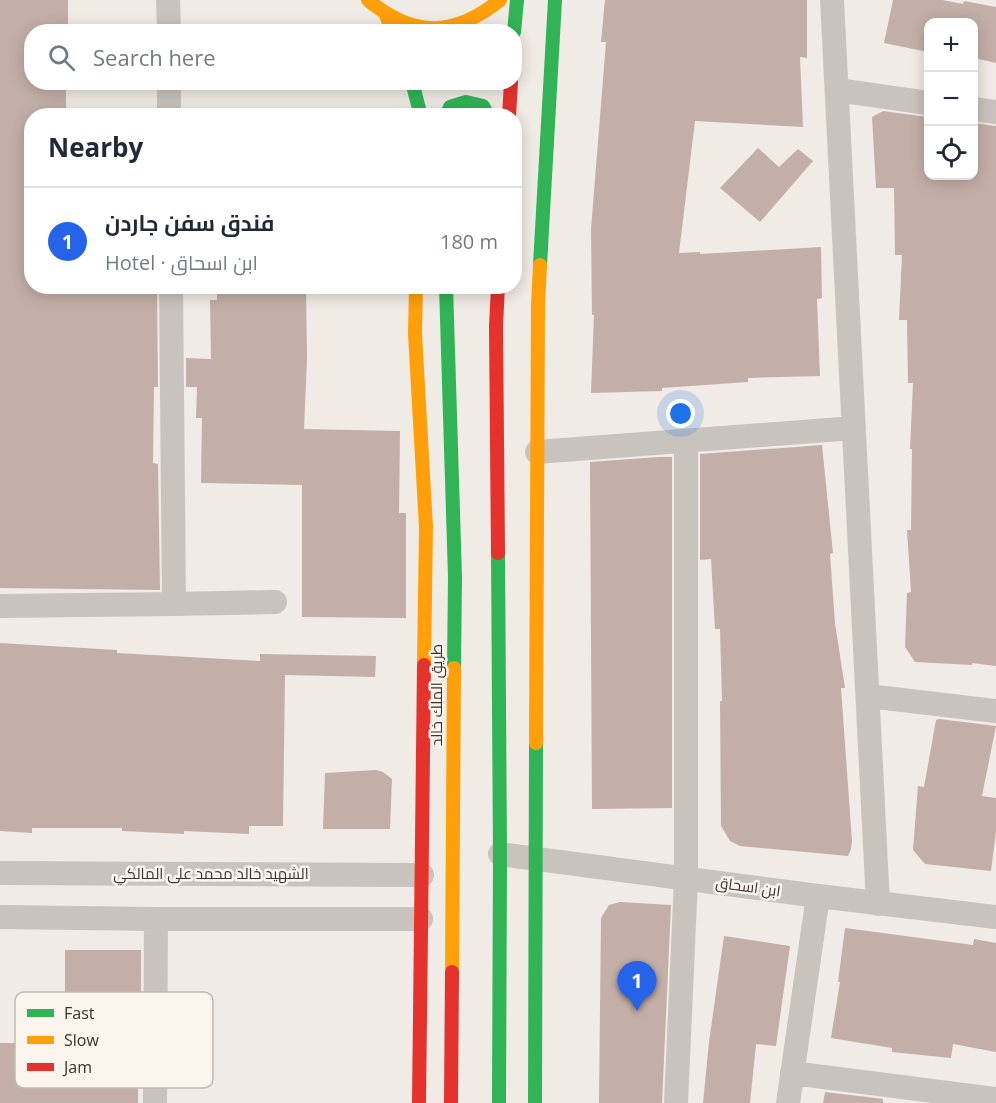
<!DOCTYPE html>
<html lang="en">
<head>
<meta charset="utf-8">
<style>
	:root { --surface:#fff; --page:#f6f6f7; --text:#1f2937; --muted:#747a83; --line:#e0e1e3; --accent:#2563eb }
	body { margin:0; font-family:"Open Sans",Cairo,sans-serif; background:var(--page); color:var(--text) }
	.controls { position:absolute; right:18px; top:18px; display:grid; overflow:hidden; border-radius:12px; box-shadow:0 3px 15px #0003 }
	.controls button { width:54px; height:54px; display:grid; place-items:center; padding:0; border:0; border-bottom:2px solid var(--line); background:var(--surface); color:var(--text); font:30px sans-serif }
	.you { position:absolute; left:681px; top:414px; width:21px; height:21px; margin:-15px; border:4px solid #fff; border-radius:50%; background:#1a73e8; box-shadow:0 0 0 9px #1a73e833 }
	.badge { display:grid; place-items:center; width:39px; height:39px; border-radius:50%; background:var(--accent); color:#fff; font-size:20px; font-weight:700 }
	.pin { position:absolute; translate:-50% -50px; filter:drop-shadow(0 2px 3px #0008) }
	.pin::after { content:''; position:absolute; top:32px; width:21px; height:18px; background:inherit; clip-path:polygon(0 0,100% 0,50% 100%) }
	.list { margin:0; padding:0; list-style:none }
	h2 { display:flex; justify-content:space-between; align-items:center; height:78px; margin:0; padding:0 24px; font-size:26px }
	h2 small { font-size:20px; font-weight:400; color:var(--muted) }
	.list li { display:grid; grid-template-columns:39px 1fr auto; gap:18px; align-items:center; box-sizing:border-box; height:108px; padding:0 24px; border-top:2px solid var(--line) }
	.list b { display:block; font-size:22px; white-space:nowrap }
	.list p { margin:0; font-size:20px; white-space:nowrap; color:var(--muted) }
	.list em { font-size:20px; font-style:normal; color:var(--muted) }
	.icon { flex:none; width:33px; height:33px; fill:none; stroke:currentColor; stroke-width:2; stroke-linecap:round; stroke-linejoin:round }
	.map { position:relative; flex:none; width:996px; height:1103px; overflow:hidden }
	.search { position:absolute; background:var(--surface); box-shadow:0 3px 15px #0003; left:24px; top:24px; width:498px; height:66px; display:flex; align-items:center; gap:15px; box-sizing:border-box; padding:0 21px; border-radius:24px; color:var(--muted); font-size:22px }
	.panel { position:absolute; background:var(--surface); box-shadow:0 3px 15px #0003; left:24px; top:108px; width:498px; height:186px; border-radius:24px }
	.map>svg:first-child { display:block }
	.building { fill:#c3afa7 }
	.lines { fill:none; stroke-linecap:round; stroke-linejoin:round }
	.street { stroke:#c9c3be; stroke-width:24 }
	.fast { stroke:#30b455; stroke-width:14 }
	.slow { stroke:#ff9f0a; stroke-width:14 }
	.jam { stroke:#e5322d; stroke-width:14 }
	.labels { text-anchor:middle; stroke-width:5; stroke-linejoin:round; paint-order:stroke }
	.street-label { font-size:15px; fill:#3b302b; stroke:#fbf5ee }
	.key { fill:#fbf5ee; stroke:#c1bab4; stroke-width:1.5 }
	.key-label { font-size:16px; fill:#3b302b }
</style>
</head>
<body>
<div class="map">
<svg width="996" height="1103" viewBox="0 0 996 1103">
	<rect width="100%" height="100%" fill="#f0ebe5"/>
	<path class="building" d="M0 0H68V32H32V82H66V116H32V286H157L158 387H154L153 463 158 464 160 590 0 588Z
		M605 0H807V58L800 57 803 127 695 121 679 253 700 252V254L821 247 822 298 817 299 820 376 748 378V382L662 388V391L591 393 594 315H592L591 229 606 42H601Z
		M893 0H942L963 4 964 1 996 7V63L974 58V22H928V52L884 43Z
		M883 111 928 117V176H974V123L996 126V666L972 663V665L915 662 905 647 907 593 911 592 907 530H911L912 449H910L913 383H908L907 320H899L902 255H895L894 188H876L872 117Z
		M758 148 779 167 798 149 813 161 760 222 720 188Z
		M217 286H306L307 359 304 429 400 431 399 513H406V618L302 617V485L201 483 202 418H196L197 387H186V358L211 359 210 300H217Z
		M822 445 833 553 830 554 835 623 845 688H841L852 841 851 849 848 856 740 846 730 841 721 826 720 701H722L720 629H715L711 559 700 560V454Z
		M659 457H672V808L592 809 590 462Z
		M0 643 117 650V653L260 661V654L376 656 375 677 285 675 283 826H249V834L184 831V834L122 831V828H32V833L0 831Z
		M939 719 996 726 982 796 996 798V831L991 871 925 864 913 850 918 786 924 787 936 720Z
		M376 770 383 772 392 779 390 829H323L325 773Z
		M620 902 671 905 662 1103H599L601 918 609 905Z
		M845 928 973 945 974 939 996 943V1052L953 1044 951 1058 892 1052V1048L831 1038 840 982H838Z
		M724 936 790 946 776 1046 756 1044 750 1103H703L709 1042Z
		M65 950H141V1035H138V1103H0V1043H65Z
		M825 1092 883 1099V1103H823Z"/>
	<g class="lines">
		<path class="street" d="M168 0 169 32
			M832 0 878 904
			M169 82V116
			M837 90 928 103
			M974 109 996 112
			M171 286 174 604 275 602
			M537 452 854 428
			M0 606 174 604
			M868 696 996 711
			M500 854 818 896 996 917
			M0 873 422 875
			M0 917 156 919H421
			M792 1073 996 1099
			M155 1103 156 919
			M676 1103 686 879V441
			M788 1103 818 896"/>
		<path class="fast" d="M514 32 517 0
			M412 82 421 116
			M446 116 450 107 466 102 483 106 488 116
			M540 265 555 0
			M446 286 455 577 454 668
			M498 553 500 854 499 1103
			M535 1103 536 743"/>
		<path class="slow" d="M368 0C414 38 454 37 500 0
			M386 15 392 32
			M416 286 415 334 426 527 424 665
			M536 743 538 306 540 265
			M452 972 454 668"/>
		<path class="jam" d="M509 116 511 82
			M498 553 496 326 498 286
			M419 1103 424 665
			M451 1103 452 972"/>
	</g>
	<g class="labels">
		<g class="street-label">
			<text transform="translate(437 695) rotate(-90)" y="5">طريق الملك خالد</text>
			<text x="211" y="879">الشهيد خالد محمد على المالكي</text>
			<text transform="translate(748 887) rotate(8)" y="5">ابن اسحاق</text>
		</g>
	</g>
	<rect x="15" y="992" width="198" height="96" rx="9" class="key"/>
	<rect x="27" y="1009" width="27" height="8" fill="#30b455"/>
	<rect x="27" y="1036" width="27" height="8" fill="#ff9f0a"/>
	<rect x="27" y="1063" width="27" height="8" fill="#e5322d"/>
	<g class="key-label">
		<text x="64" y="1019">Fast</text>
		<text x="64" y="1046">Slow</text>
		<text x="64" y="1073">Jam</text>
	</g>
</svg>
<div class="controls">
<button>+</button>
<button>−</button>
<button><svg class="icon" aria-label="locate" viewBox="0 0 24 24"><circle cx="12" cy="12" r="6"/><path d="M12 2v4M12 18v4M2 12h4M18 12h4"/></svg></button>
</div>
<div class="you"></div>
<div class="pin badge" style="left:637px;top:1011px">1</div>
<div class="search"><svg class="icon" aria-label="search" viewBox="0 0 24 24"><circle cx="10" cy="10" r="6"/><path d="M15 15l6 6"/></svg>Search here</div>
<section class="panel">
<h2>Nearby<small></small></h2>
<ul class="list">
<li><span class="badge">1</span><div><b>فندق سفن جاردن</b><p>Hotel · ابن اسحاق</p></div><em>180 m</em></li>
</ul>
</section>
</div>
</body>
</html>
